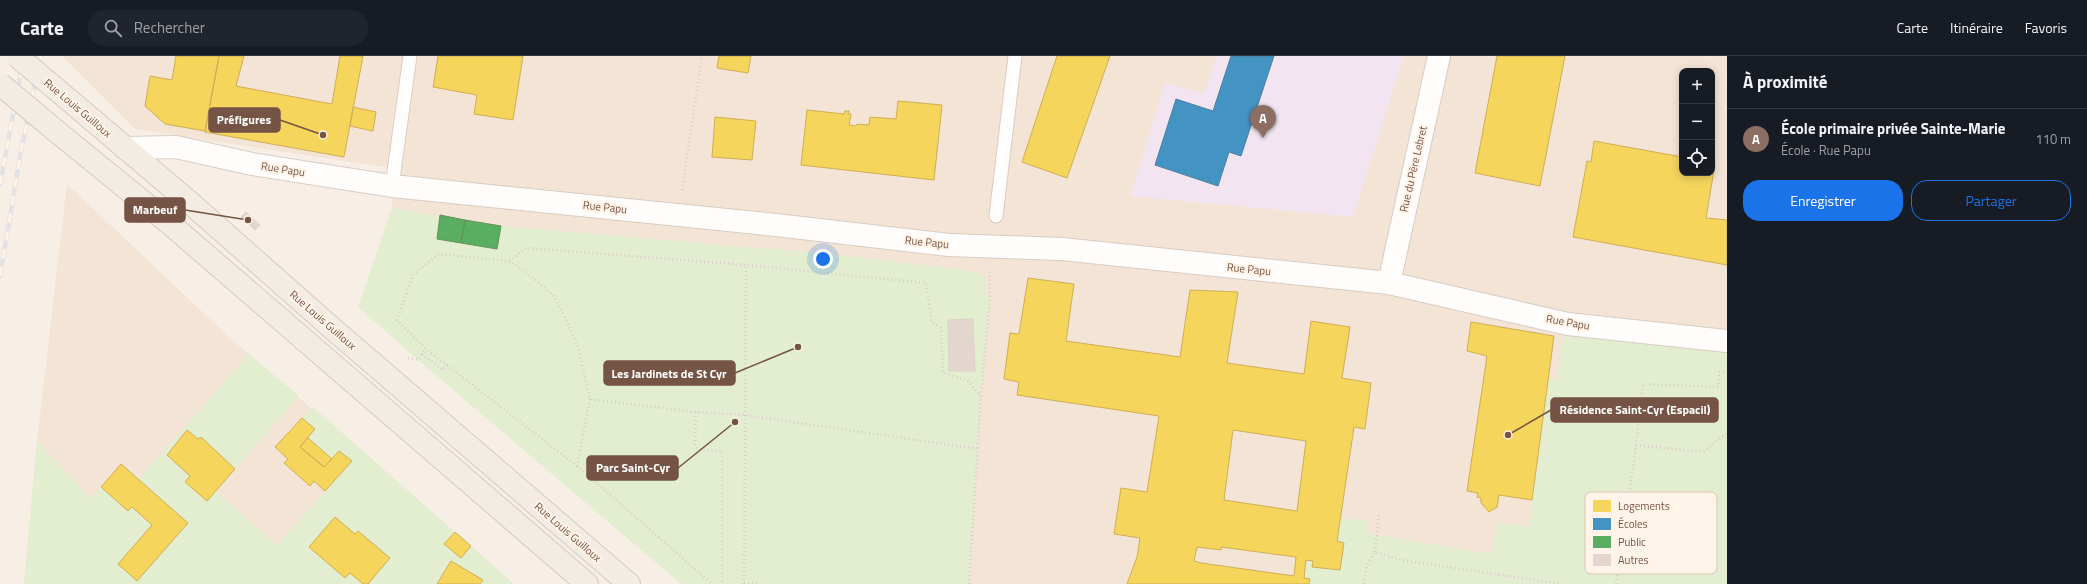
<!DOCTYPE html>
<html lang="fr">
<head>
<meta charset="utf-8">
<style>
	:root { --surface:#171b24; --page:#20242c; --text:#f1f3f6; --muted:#9ea1a6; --line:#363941; --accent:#1a73e8 }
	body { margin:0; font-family:"Titillium Web",sans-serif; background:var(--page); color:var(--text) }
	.controls { position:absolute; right:12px; top:12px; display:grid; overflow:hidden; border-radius:8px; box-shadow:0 2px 10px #0003 }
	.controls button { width:36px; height:36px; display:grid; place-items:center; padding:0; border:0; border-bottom:1px solid var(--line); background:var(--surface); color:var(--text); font:20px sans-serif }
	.you { position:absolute; left:823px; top:203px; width:14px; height:14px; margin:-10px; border:3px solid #fff; border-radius:50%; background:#1a73e8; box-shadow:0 0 0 6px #1a73e833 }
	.badge { display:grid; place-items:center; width:26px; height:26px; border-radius:50%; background:var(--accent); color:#fff; font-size:13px; font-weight:700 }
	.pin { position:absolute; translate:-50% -33px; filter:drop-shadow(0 1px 2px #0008) }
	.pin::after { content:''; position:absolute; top:21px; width:14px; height:12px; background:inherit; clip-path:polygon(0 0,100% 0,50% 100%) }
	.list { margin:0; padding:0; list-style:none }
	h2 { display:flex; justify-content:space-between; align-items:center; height:52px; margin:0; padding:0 16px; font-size:17px }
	h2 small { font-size:13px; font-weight:400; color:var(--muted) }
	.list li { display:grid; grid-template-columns:26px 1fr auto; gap:12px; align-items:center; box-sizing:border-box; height:60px; padding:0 16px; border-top:1px solid var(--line) }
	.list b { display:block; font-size:15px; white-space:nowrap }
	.list p { margin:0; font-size:13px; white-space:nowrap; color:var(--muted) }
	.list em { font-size:13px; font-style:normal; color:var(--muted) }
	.actions { display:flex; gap:8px; padding:12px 16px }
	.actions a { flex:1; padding:9px 0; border:1px solid var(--accent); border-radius:16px; text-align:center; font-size:14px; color:var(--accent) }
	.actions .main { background:var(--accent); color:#fff }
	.icon { flex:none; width:22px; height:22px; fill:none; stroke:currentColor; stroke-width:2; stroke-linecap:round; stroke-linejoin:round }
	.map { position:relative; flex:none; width:1727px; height:528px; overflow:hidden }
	header { display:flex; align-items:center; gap:24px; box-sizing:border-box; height:56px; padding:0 20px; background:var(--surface); border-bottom:1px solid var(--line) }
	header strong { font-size:19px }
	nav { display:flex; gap:22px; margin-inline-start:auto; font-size:14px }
	.search { width:280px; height:36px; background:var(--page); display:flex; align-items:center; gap:10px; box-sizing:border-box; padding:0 14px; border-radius:16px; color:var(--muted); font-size:15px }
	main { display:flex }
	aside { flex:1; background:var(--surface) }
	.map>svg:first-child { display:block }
	.residential { fill:#f3e4d5; fill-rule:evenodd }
	.education { fill:#f2e5f1 }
	.green { fill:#e3edcf }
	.homes { fill:#f6d55c; stroke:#cfae55; fill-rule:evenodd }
	.schools { fill:#4393c3; stroke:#52809d }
	.public { fill:#5aae61; stroke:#629359 }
	.building { fill:#e3d6ce; stroke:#e0d1c8 }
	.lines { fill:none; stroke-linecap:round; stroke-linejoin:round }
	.lane-casing { stroke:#d8ccc4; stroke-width:15 }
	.street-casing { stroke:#d8ccc4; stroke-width:24 }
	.primary-casing { stroke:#d5cac3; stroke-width:24 }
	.path { stroke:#d8cdc8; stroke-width:2.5; stroke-dasharray:1 3; stroke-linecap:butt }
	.lane { stroke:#fefdfb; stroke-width:13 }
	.street { stroke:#fefdfb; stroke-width:22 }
	.primary { stroke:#f2ece3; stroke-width:22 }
	.rail-casing { stroke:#e3e1e3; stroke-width:4.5 }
	.rail { stroke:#fff4e7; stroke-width:3; stroke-dasharray:9; stroke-linecap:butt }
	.primary-bridge-casing { stroke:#d5cac3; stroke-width:24; stroke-linecap:butt }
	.primary-bridge { stroke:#f2ece3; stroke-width:22 }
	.labels { text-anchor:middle; stroke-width:4; stroke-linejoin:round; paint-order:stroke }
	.street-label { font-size:11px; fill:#755345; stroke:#fff4e7 }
	.key { fill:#fff4e7; stroke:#d6c4b6; stroke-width:1 }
	.key-label { font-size:11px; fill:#755345 }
	.leader { fill:none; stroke:#755345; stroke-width:1.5 }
	.callout-dot { fill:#755345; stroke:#fff4e7; stroke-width:1.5 }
	.callout { fill:#755345; stroke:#755345; stroke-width:1.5 }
	.callout-label { font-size:12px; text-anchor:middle; font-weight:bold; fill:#fff }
</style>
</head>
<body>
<header>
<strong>Carte</strong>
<div class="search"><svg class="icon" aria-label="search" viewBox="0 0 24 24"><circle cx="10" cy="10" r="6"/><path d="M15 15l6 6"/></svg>Rechercher</div>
<nav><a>Carte</a><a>Itinéraire</a><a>Favoris</a></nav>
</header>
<main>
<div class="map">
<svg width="1727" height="528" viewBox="0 0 1727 528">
	<rect width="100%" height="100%" fill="#f7efe6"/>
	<path class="residential" d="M62 0H1727V285L1562 290 1557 325 1548 323 1529 471 1492 498 1370 478 1350 528H969L981 340 990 240H985L972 215 840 199 501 170 392 152V130L397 113 135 73ZM1682 15H1712V117H1682Z
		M67 128 230 282 514 528H24L37 385Z"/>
	<path class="education" d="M1216 0H1404L1353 161 1130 140 1165 27 1204 37Z"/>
	<path class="green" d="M392 152 501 170 840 199 972 215 985 220V239L990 240 981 340 969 528H681L418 304 358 251Z
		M1568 268 1727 285V528H1309L1304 522 1306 504 1313 505 1312 511 1340 514 1344 487 1337 485 1340 463 1365 464 1370 478 1492 498 1497 466 1529 470 1548 323 1557 324 1562 290Z
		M249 298 299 340 235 413 201 381 198 383 186 374 167 399 190 420 185 426 206 445 215 435 277 489 352 405 339 395 332 403 308 382 315 373 302 362 313 351 455 476 444 488 461 502 471 490 514 528H24L37 385 90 442 101 431 128 455 132 451 152 469 118 508 137 524 187 467 139 423Z"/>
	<path class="homes" d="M176 0H219L205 75 165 68 145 50 150 20 172 24Z
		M219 0H244L236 30 332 48 340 0H363L344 101 205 76Z
		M438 0H523L513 64 474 58 477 39 433 31Z
		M719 0H751L748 17 717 12Z
		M1057 0H1110L1067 122 1022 106Z
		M1497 0H1565L1540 130 1475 117Z
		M898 45 942 49 934 124 801 109 807 54 844 58 845 55H849L848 58H851L849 69 856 70 857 68 869 69 870 61 896 63Z
		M353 51 376 56 373 75 350 70Z
		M715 61 756 65 752 104 712 101Z
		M1594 85 1682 101V117H1712V107L1715 108 1706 162 1727 164V209L1573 181 1587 105 1591 106Z
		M1028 222 1074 228 1066 285 1180 301 1190 234 1238 236 1227 307 1304 318 1311 265 1350 271 1342 322 1371 327 1365 373 1354 371 1337 485 1344 487 1340 514 1312 511 1313 505 1306 504 1304 522 1310 523 1309 528H1127L1137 501 1140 482 1114 478 1121 432 1147 436 1159 360 1017 339 1019 326 1004 323 1010 277 1019 278ZM1233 374 1306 385 1297 455 1224 444ZM1197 491 1221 494V491L1296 501 1294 520 1201 507 1194 505Z
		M1471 266 1554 280 1532 444 1499 439 1497 451 1489 456 1481 447V442L1477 441 1478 437 1467 435 1487 300 1467 295Z
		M302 362 315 373 300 391 324 411 339 395 352 405 325 435 314 425 310 430 284 407 288 403 275 391Z
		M187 374 198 383 201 381 235 413 207 445 185 426 190 420 167 399Z
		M308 382 332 403 324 411 300 391Z
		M121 408 188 467 137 525 118 508 152 469 132 451 128 455 101 431Z
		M335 461 355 478 358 475 390 502 368 528H363L350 517 345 522 309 491Z
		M455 476 471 490 461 502 444 488Z
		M451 505 483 524 480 528H437Z"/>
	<path class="schools" d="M1231 0H1274L1241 100 1229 96 1218 130 1155 109 1176 43 1213 55Z"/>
	<path class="public" d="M440 159 465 164 461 187 437 183Z
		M465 164 501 170 497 193 461 187Z"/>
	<path class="building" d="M246 156 260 169 255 174 241 161Z
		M973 263 975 315H949L948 264Z"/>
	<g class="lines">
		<g class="lane-casing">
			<path id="lane" d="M392 130 410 0
				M996 160 1015 0"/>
		</g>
		<g class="street-casing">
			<path id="street" d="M125 92 176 91 252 108 392 130 776 169 949 189 1062 193 1389 227 1568 268 1727 285
				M1389 227 1439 0"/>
		</g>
		<g class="primary-casing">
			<path id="primary" d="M76 50 188 145 333 273 629 528
				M56 75 169 167 587 528"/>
		</g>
		<path class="path" d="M682 134 702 0
			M509 205 526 192 746 209 926 227 932 266 941 272 943 317 967 324 981 340
			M422 298 443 314 447 309
			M408 302 418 304 426 293
			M590 343 577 410 426 293 397 264 413 219 438 198 509 205 528 218 553 239 568 267 579 294 590 343 696 356 745 359 978 393
			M696 356 695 390 698 393 722 395V528
			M1636 389 1703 396 1727 377
			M577 410 712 528
			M1375 496 1379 458
			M744 527 758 528
			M744 528 746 209
			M969 528 981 340 990 240V215
			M1364 528 1367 509 1375 496 1401 504 1562 528
			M1616 528 1636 389 1643 328 1718 331 1719 316 1727 317"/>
		<use href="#lane" class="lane"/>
		<use href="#street" class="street"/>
		<use href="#primary" class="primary"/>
		<g class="rail-casing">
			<path id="rail" d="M0 128 24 0
				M0 220 21 95 41 0"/>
		</g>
		<use href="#rail" class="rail"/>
		<g class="primary-bridge-casing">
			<path id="primary-bridge" d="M17 0 76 50
				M0 28 56 75"/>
		</g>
		<use href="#primary-bridge" class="primary-bridge"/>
	</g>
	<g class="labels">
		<g class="street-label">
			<text transform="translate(78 52) rotate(40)" y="4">Rue Louis Guilloux</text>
			<text transform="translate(283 113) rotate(9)" y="4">Rue Papu</text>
			<text transform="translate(1413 113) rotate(-77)" y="4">Rue du Père Lebret</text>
			<text transform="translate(605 151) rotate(6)" y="4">Rue Papu</text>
			<text transform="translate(927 186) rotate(6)" y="4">Rue Papu</text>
			<text transform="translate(1249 213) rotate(6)" y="4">Rue Papu</text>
			<text transform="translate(323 264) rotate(41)" y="4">Rue Louis Guilloux</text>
			<text transform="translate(1568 266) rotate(10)" y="4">Rue Papu</text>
			<text transform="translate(568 476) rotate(41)" y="4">Rue Louis Guilloux</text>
		</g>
	</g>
	<rect x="1585" y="436" width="132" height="82" rx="6" class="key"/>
	<rect x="1593" y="444" width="18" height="12" fill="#f6d55c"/>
	<rect x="1593" y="462" width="18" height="12" fill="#4393c3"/>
	<rect x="1593" y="480" width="18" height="12" fill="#5aae61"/>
	<rect x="1593" y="498" width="18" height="12" fill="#e3d6ce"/>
	<g class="key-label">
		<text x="1618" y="454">Logements</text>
		<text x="1618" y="472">Écoles</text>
		<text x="1618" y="490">Public</text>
		<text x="1618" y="508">Autres</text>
	</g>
	<path class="leader" d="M323 79L280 64M248 164L185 154M798 291L735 317M1508 379L1551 354M735 366L678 412"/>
	<g class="callout-dot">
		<circle cx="323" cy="79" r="4"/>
		<circle cx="248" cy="164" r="4"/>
		<circle cx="798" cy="291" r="4"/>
		<circle cx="1508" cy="379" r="4"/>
		<circle cx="735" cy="366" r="4"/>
	</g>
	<g class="callout">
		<rect x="209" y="52" width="71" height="24" rx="4"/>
		<rect x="125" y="142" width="60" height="24" rx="4"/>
		<rect x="604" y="305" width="131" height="24" rx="4"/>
		<rect x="1551" y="342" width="167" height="24" rx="4"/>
		<rect x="587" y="400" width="91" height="24" rx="4"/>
	</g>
	<g class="callout-label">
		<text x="244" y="68">Préfigures</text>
		<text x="155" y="158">Marbeuf</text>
		<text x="669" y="322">Les Jardinets de St Cyr</text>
		<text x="1635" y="358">Résidence Saint-Cyr (Espacil)</text>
		<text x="633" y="416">Parc Saint-Cyr</text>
	</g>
</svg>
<div class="controls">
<button>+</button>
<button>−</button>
<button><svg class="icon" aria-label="locate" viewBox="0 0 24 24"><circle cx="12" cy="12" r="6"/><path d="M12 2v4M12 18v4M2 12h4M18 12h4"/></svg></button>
</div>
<div class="you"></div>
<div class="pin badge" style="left:1263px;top:82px;background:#8d6e63">A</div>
</div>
<aside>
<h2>À proximité<small></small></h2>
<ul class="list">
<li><span class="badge" style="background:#8d6e63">A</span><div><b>École primaire privée Sainte-Marie</b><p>École · Rue Papu</p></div><em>110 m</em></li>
</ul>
<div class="actions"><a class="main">Enregistrer</a><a>Partager</a></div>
</aside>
</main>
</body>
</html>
